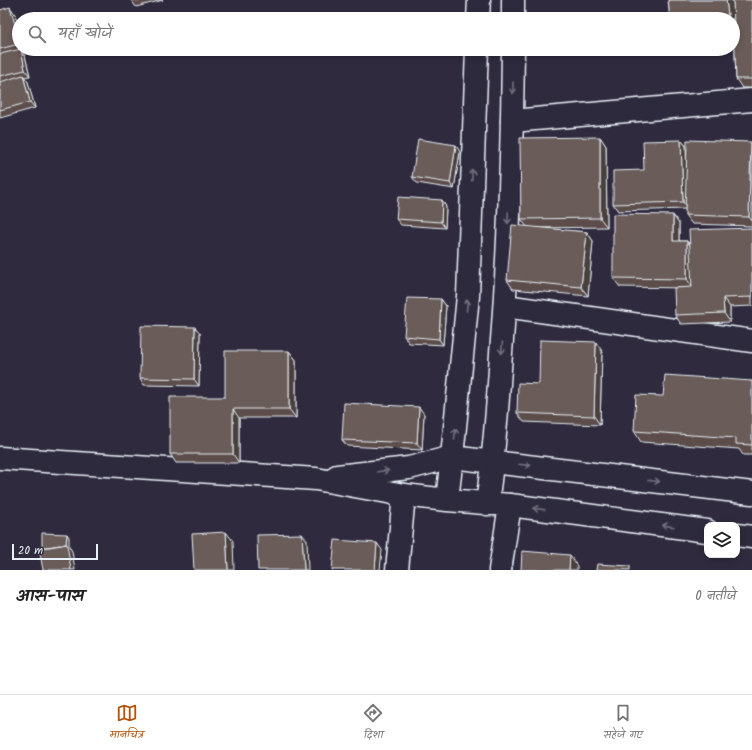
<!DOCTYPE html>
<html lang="hi">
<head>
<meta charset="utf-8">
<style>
	:root { --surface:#fff; --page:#f6f6f6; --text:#222; --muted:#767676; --line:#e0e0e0; --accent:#b45309 }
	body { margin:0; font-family:Kalam,"Playpen Sans Deva",sans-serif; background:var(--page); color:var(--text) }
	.controls { position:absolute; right:12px; bottom:12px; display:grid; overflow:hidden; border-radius:8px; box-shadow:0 2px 6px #0003 }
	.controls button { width:36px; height:36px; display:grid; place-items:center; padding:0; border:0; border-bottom:1px solid var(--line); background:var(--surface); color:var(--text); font:20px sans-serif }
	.scale { position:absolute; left:12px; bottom:10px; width:86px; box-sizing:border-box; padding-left:4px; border:2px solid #e8f1f8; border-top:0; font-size:11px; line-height:14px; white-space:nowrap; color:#e8f1f8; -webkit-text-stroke:3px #2f2a3d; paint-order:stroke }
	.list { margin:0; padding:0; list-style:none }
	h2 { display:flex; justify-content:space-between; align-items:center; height:52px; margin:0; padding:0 16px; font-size:17px }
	h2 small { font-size:13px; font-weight:400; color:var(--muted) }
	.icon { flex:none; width:22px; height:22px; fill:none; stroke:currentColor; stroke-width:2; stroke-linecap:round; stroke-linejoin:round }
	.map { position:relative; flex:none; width:752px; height:570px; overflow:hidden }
	.search { position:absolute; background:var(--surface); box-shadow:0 2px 6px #0003; left:12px; right:12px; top:12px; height:44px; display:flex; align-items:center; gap:10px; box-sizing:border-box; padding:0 14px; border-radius:22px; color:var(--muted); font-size:15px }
	.sheet { height:124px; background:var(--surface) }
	nav { display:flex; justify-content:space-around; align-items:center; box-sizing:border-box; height:56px; border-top:1px solid var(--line); background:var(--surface); font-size:11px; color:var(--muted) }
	nav a { display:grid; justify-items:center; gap:2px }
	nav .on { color:var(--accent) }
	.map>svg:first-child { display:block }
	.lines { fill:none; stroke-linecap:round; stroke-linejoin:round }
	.street-casing { stroke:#e8f1f8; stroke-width:25 }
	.secondary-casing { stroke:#e8f1f8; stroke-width:25 }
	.street { stroke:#2f2a3d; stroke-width:22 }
	.secondary { stroke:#2f2a3d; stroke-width:22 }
	.wall { fill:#5b4e4c; stroke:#e8f1f8 }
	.shaded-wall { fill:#4a403e; stroke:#e8f1f8 }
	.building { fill:#6a5b58; stroke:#e8f1f8 }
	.oneway { stroke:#70707e }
</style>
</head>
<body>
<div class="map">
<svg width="752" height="570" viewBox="0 0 752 570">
	<rect width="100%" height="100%" fill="#2f2a3d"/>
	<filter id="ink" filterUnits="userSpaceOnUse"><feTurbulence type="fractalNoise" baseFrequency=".025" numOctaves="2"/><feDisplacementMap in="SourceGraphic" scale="8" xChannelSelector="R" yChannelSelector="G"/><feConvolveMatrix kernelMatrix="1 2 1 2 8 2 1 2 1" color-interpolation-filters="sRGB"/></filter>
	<g filter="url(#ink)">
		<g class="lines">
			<g class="street-casing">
				<path id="street" d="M512 121 752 100
					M505 306 752 341
					M397 570 404 495
					M500 570 510 505"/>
			</g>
			<g class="secondary-casing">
				<path id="secondary" d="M478 19 479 0
					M513 19V0
					M0 458 316 479 404 495 447 500 510 505 707 531
					M337 476 409 468 452 457 752 493
					M447 500 452 457 468 296 477 49
					M487 504C494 454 498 403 501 353 509 252 512 150 513 49
					M737 535 752 537"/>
			</g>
			<use href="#street" class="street"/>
			<use href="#secondary" class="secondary"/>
		</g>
		<path class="wall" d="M131 0H163L136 7Z
			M668 0H733V6L752 0V88H742L736 79 734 26H733V19H670Z
			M0 10 15 14 19 29V49H25V50L21 51 25 56 30 76 24 77 28 82 35 108 0 118Z
			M600 137 606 146 607 227 535 228 587 232 593 241 588 296 513 289 507 280 527 227 521 219Z
			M681 140 686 146 687 170 752 143V226L692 224 685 215 686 209 618 211 613 204 644 170Z
			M460 152 454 189 417 183 412 177Z
			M442 200 446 207 445 228 401 225 396 219Z
			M673 215 679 224V241H687L690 245 752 228V306L730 307V322L681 324 675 315 686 288 620 287 613 278Z
			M441 299 446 306 443 345 409 343 404 336Z
			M200 333 199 386 144 385 140 378Z
			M289 351 296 360V418H239V463H176L170 454 225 397Z
			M602 351 600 425 524 422 517 413 539 384Z
			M752 381V455H743L739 449 641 442 634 431 663 396Z
			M424 414 422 450 347 446 342 440Z"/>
		<path class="shaded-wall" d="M726 0H733L735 26 733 23V19H730L728 15Z
			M10 7 15 14 19 29V38Z
			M21 49 25 56 30 76 25 70Z
			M23 75 28 82 35 108 30 102Z
			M600 137 606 146 607 227 600 218Z
			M681 140 686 146 688 209 683 202Z
			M751 142 752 143V221L749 217Z
			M456 145 460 152 454 189 450 183Z
			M442 200 446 207 445 228 441 222Z
			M673 215 679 224V250L673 241Z
			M587 232 593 241 588 296 581 287Z
			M687 241 693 250V288L687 279Z
			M723 298 730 307V322L724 313Z
			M441 299 446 306 443 345 439 339Z
			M195 327 200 333 199 386 194 379Z
			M596 342 602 351 600 425 594 416Z
			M289 351 296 360V418L289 409Z
			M419 407 424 414 422 450 417 443Z
			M233 409 239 418V463L233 454Z
			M226 532 233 541 234 570H228Z
			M67 534 69 537V546L72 551 75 570H71L66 547Z
			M302 534 307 540 308 570H304Z
			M377 543 382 550 380 570H375Z
			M570 555 577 566V570H569Z"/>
		<path class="building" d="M668 0H726L728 15 685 19H670Z
			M733 0H752V79H736Z
			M10 7 19 38V44L0 49V10Z
			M21 49 25 70 0 76V54Z
			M23 75 30 102 0 110V82Z
			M600 137V218L521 219 520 138Z
			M418 139 456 145 450 183 412 177Z
			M681 140 683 202 613 204V171L644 170 643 141Z
			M687 140 751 142 749 217 685 215Z
			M398 197 442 200 441 222 396 219Z
			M613 214 673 215V241H687V279L613 278Z
			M512 225 587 232 581 287 507 280Z
			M752 228V297L723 298 724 313 675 315 674 288 692 287 689 230Z
			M407 298 441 299 439 339 404 336Z
			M141 326 195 327 194 379 140 378Z
			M540 340 596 342 594 416 517 413 518 383 539 384Z
			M225 351H289V409H233V454H170V397H225Z
			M665 375 752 381V445L736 444V438L634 431 636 395 663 396Z
			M344 403 419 407 417 443 342 440Z
			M226 532 228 570H194L192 534Z
			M42 533 67 534 66 544 50 547H42Z
			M302 534 304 570H258L257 535Z
			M335 540 377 543 375 570H332Z
			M67 544 71 570H43L39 548Z
			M522 551 570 555 569 570H521Z
			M597 564 630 566V570H596Z"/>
		<defs><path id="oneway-shaft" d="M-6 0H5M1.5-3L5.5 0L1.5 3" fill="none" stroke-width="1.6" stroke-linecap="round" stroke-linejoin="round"/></defs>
		<g class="oneway">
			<use href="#oneway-shaft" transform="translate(513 88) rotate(91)"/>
			<use href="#oneway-shaft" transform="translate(472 175) rotate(-88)"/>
			<use href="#oneway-shaft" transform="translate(508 218) rotate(92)"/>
			<use href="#oneway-shaft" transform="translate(467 305) rotate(-85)"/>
			<use href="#oneway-shaft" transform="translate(502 348) rotate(94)"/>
			<use href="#oneway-shaft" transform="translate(455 434) rotate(-85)"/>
			<use href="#oneway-shaft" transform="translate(525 465) rotate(7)"/>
			<use href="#oneway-shaft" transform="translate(383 471) rotate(-7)"/>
			<use href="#oneway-shaft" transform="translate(654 481) rotate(7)"/>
			<use href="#oneway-shaft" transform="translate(539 509) rotate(-173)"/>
			<use href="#oneway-shaft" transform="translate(668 526) rotate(-173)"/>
		</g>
	</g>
</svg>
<div class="controls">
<button><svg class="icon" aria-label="layers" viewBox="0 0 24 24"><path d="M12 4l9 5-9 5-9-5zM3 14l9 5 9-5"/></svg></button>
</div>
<div class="scale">20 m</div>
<div class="search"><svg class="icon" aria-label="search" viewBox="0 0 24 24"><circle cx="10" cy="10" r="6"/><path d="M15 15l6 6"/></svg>यहाँ खोजें</div>
</div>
<section class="sheet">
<h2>आस-पास<small>0 नतीजे</small></h2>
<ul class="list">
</ul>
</section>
<nav>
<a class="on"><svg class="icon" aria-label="map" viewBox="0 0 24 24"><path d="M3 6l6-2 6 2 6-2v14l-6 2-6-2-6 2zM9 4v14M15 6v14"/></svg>मानचित्र</a>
<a><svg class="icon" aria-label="directions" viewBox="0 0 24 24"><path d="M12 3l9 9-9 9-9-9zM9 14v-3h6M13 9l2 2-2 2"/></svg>दिशा</a>
<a><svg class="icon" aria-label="saved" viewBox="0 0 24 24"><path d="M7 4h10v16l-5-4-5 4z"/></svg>सहेजे गए</a>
</nav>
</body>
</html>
